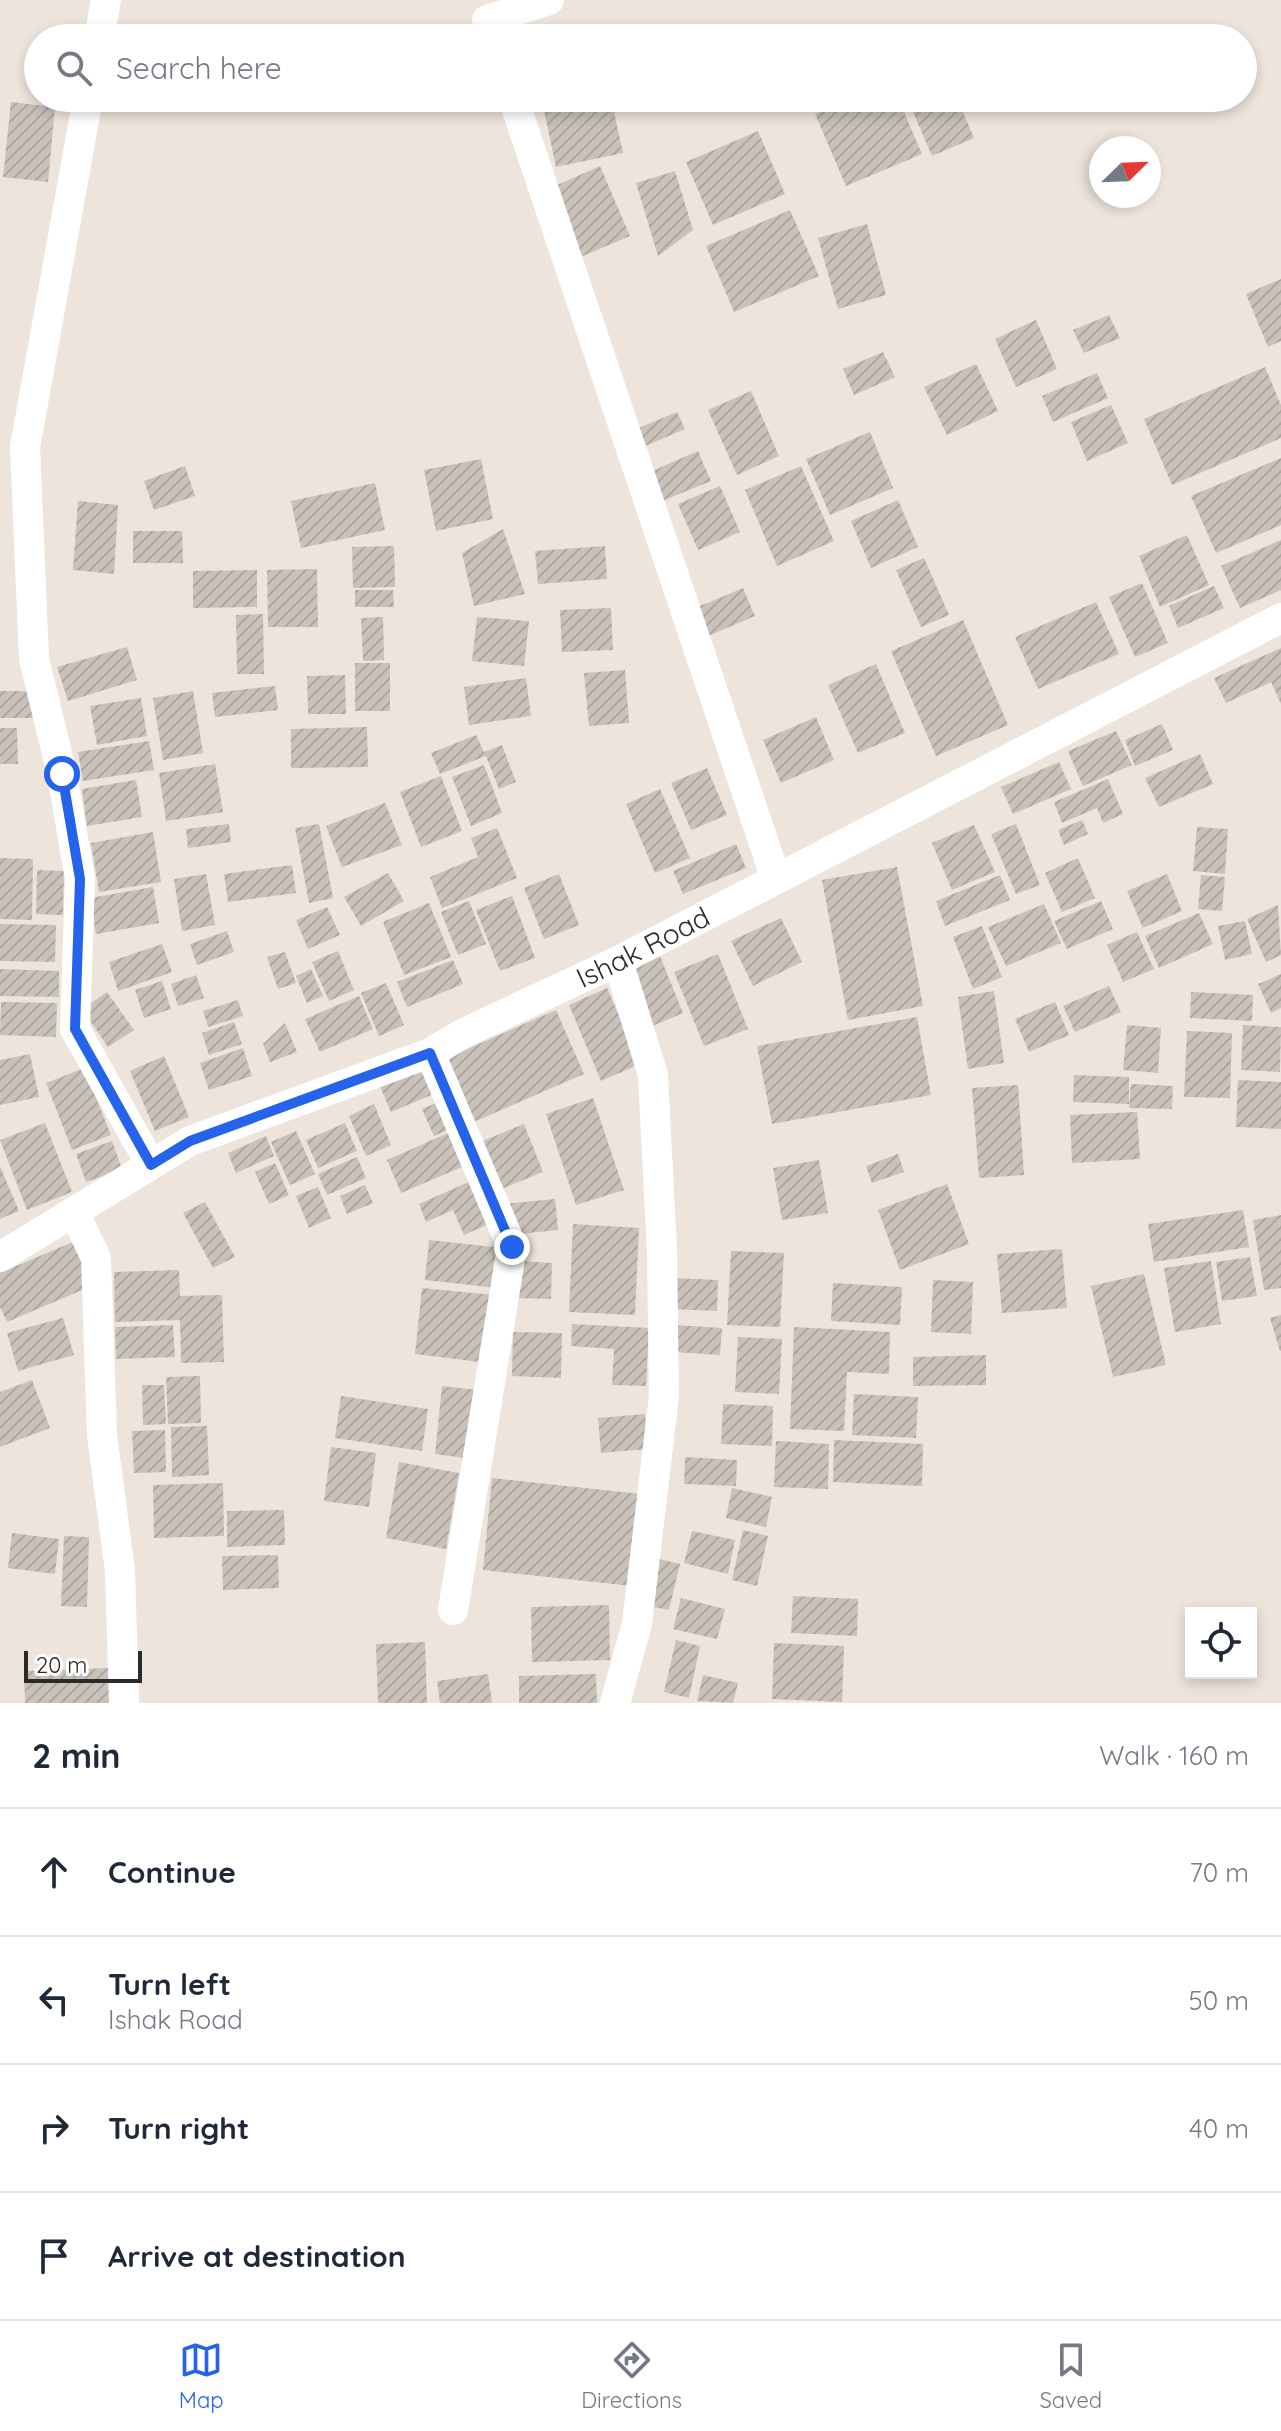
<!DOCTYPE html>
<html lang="en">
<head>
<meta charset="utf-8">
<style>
	:root { --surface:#fff; --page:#f2f2f3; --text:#1f2937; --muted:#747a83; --line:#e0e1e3; --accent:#2563eb }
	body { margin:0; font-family:Quicksand,sans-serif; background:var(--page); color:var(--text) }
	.controls { position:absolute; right:24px; bottom:24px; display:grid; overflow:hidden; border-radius:0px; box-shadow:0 4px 12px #0003 }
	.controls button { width:72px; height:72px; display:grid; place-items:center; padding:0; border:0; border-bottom:2px solid var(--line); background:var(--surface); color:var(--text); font:40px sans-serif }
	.compass { position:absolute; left:1089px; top:136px; width:72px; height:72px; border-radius:50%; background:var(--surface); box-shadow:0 4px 12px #0003; rotate:67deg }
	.scale { position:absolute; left:24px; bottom:20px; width:118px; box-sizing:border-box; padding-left:8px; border:4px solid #2a2a2a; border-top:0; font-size:22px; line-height:28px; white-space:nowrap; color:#2a2a2a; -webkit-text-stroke:6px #fff; paint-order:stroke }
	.stop { position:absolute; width:24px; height:24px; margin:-18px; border:6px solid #2563eb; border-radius:50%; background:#fff }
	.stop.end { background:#2563eb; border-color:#fff; box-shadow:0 2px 8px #0008 }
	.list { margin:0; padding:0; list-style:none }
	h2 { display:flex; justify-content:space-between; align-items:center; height:104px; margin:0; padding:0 32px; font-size:34px }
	h2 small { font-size:26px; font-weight:400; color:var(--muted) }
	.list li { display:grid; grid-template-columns:52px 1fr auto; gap:24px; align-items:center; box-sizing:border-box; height:128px; padding:0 32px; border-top:2px solid var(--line) }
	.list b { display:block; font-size:30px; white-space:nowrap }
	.list p { margin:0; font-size:26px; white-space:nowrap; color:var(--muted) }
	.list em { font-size:26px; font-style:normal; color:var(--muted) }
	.icon { flex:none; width:44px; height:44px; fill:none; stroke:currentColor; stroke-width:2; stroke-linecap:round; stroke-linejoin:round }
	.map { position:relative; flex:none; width:1281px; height:1703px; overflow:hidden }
	.search { position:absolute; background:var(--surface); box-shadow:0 4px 12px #0003; left:24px; right:24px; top:24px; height:88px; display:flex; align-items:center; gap:20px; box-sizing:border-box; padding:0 28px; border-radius:44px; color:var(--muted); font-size:30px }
	.sheet { height:616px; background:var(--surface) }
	nav { display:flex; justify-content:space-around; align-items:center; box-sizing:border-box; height:112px; border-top:2px solid var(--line); background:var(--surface); font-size:22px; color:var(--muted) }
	nav a { display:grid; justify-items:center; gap:4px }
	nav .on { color:var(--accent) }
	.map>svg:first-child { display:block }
	.building { fill:url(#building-hatch) }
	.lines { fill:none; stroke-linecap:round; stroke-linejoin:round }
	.street { stroke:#fff; stroke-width:30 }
	.route { stroke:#2563eb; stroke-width:10 }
	.labels { text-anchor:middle; stroke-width:7; stroke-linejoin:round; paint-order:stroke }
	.street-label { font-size:28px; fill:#2a2a2a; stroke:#fff }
</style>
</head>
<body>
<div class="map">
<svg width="1281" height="1703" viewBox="0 0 1281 1703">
	<defs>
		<pattern id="building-hatch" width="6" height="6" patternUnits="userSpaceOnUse" patternTransform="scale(2)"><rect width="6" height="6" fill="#c8c2ba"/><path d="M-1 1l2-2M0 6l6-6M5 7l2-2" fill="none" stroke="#aca7a0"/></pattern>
	</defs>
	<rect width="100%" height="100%" fill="#ede5db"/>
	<path class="building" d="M582 98H611L623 153 556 167 543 106Z
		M853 98H898L922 154 846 186 815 114Z
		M907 98H957L974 138 932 156Z
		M11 102 55 107 48 182 3 177Z
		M758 131 785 194 713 225 686 162Z
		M600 166 630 236 576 259 546 190Z
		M675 171 693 230 658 256 636 183Z
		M790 210 819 276 734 312 706 246Z
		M867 224 886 295 838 309 818 238Z
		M1281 279V341L1268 347 1246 294Z
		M1109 315 1120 338 1084 353 1073 330Z
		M1036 320 1057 369 1016 387 995 339Z
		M883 352 895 377 854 395 843 369Z
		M976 364 998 411 947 435 924 387Z
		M1265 367 1281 405V438L1172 485 1144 419Z
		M1097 373 1108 398 1053 422 1042 396Z
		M751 391 779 456 737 475 708 410Z
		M1111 405 1128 443 1087 461 1071 422Z
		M677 412 685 429 636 450 629 432Z
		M870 432 893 488 830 515 806 459Z
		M698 451 711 481 655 504 643 475Z
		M1281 458V525L1216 553 1191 496Z
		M481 459 493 519 436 531 424 470Z
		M185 466 195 496 154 510 144 481Z
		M801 466 834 541 777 566 745 490Z
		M375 483 385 530 301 548 291 501Z
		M720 486 740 532 698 550 678 504Z
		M898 500 918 547 871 568 851 521Z
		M78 501 118 505 114 574 73 570Z
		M503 529 525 594 474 606 462 553Z
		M133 531H182L183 563H133Z
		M1187 535 1209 585 1160 607 1139 556Z
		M1281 540V590L1240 608 1221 566Z
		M394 546 395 587 353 588 352 547Z
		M605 546 607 579 538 584 535 551Z
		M924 558 949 615 921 627 896 570Z
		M317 569 318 627H268L267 570Z
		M257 570V607L193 608V571Z
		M1142 583 1168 643 1135 657 1109 597Z
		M1214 586 1224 608 1178 628 1169 606Z
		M743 588 755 616 701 639 688 611Z
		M355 590H393L394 607H355Z
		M1096 602 1119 654 1038 689 1015 637Z
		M611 608 613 650 562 652 560 610Z
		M263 614 264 674H237L236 615Z
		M383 617 384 660 363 661 361 618Z
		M477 617 529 621 524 666 472 661Z
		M963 620 1008 725 936 756 891 651Z
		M127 647 137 680 68 701 57 667Z
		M1281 648V704L1271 682 1226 703 1214 678Z
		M355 663H390V711H355Z
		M876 664 905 733 858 753 828 685Z
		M625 670 629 723 589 726 584 673Z
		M345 675 346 714H308L307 676Z
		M526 678 531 716 469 725 464 687Z
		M275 686 278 710 215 717 212 693Z
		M0 691H35V718H0Z
		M193 691 203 753 163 760 153 698Z
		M141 698 147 736 97 745 90 706Z
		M816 717 834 760 781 783 763 740Z
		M1162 724 1173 750 1135 766 1125 740Z
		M367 727 368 767 291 768V729Z
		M0 728H17L18 764H0Z
		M1116 731 1132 765 1083 786 1068 751Z
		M476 735 484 752 502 745 516 782 499 789 486 756 440 774 431 753Z
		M149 741 154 770 83 781 78 752Z
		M1200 754 1213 784 1159 807 1145 778Z
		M1059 762 1071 789 1013 814 1001 787Z
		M215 764 223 812 166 821 159 773Z
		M484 765 502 813 471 826 452 777Z
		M707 768 727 815 691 830 671 783Z
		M441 776 462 831 421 847 400 792Z
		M1108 779 1123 814 1103 823 1097 808 1062 823 1054 802Z
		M136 780 142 817 87 826 82 789Z
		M660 789 690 858 655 873 626 804Z
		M385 803 402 845 342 867 326 826Z
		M1082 820 1088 834 1064 845 1058 830Z
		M229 824 231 842 188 848 186 829Z
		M319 824 333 898 309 903 295 828Z
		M1016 824 1040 885 1016 894 991 834Z
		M974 825 995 872 952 890 932 843Z
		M1197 827 1228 829 1225 874 1193 871Z
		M497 828 517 878 442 908 430 877 478 857 471 838Z
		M153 832 161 882 99 892 91 843Z
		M736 844 746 868 683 894 673 871Z
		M0 858 33 859 32 920 0 919Z
		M1078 858 1095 898 1062 912 1045 873Z
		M292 865 296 893 228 902 224 874Z
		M897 867 923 1006 848 1020 822 880Z
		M37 870 64 871 63 915 36 914Z
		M388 873 404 901 361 926 344 897Z
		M206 874 215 925 182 931 174 879Z
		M559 874 579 925 544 939 524 888Z
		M1167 874 1182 911 1143 928 1127 891Z
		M1000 875 1010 900 945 926 936 901Z
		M1201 875 1225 877 1222 911 1198 909Z
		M153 887 159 923 96 934 90 898Z
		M512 896 535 958 500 971 476 910Z
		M469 901 486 944 458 955 441 912Z
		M1101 901 1113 929 1067 949 1054 921Z
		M429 903 451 957 404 975 383 922Z
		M1044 904 1061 943 1006 966 988 927Z
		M1278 905 1281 955 1266 962 1247 919Z
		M327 907 340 935 308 949 296 920Z
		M1199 913 1213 944 1159 968 1145 936Z
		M781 918 802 962 753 986 731 941Z
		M1245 921 1252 954 1225 960 1218 926Z
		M0 924 56 925 55 962 0 961Z
		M982 926 1002 977 973 989 953 937Z
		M227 931 234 952 197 965 190 944Z
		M1137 932 1154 969 1123 982 1107 945Z
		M162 944 172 972 118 991 109 962Z
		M338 951 354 990 329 1001 312 962Z
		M285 952 296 983 278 989 267 957Z
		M718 954 748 1029 704 1046 674 972Z
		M660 956 683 1013 650 1027 627 969Z
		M453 960 463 984 407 1007 397 982Z
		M0 969 59 971V997L0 996Z
		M311 969 323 996 307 1003 296 976Z
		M1281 974V1008L1271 1013 1258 984Z
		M196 975 204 998 178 1006 171 984Z
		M162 981 171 1009 144 1018 135 990Z
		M386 983 404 1025 379 1036 361 993Z
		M1109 986 1121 1012 1075 1032 1063 1006Z
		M607 988 640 1064 601 1081 569 1005Z
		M994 991 1004 1063 968 1069 958 997Z
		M107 992 134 1030 108 1047 82 1009Z
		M1191 992 1253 995 1252 1021 1190 1018Z
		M359 996 373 1029 320 1052 305 1019Z
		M238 1000 243 1016 208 1027 203 1011Z
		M1 1002 57 1003 56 1037 0 1035Z
		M1055 1002 1069 1035 1029 1052 1015 1019Z
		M556 1010 584 1074 469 1124 442 1060Z
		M917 1017 931 1095 772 1124 757 1046Z
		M234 1022 242 1044 209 1055 202 1033Z
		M285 1023 297 1052 270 1062 263 1044Z
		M1127 1025 1161 1028 1158 1073 1123 1070Z
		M1243 1025 1281 1027 1280 1072 1241 1070Z
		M1187 1031 1232 1033 1230 1098 1184 1097Z
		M243 1048 252 1076 209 1090 200 1063Z
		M30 1054 39 1097 0 1105V1060Z
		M164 1056 189 1117 155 1131 130 1071Z
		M430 1063 443 1090 391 1112 379 1084Z
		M84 1068 111 1135 72 1150 46 1083Z
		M1074 1075 1129 1077V1104L1073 1102Z
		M1238 1080 1281 1082V1129L1236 1127Z
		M1131 1084 1173 1086 1172 1109 1129 1108Z
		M1018 1085 1024 1175 979 1178 972 1088Z
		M593 1098 624 1190 576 1205 546 1114Z
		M443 1100 455 1127 434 1136 422 1109Z
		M374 1104 391 1145 366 1156 349 1116Z
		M1137 1112 1140 1159 1072 1163 1070 1115Z
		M45 1123 72 1192 27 1210 0 1140Z
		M345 1123 357 1151 318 1168 306 1140Z
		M524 1124 543 1172 499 1190 480 1142Z
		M296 1131 315 1174 290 1185 271 1142Z
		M448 1133 462 1167 401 1193 387 1160Z
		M266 1136 274 1156 236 1173 228 1153Z
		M112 1141 122 1169 86 1182 76 1154Z
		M898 1154 904 1172 872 1183 866 1166Z
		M357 1157 366 1178 327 1195 318 1174Z
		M819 1160 828 1213 782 1220 773 1168Z
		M275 1163 289 1195 269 1204 255 1172Z
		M0 1166 19 1211 0 1219Z
		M473 1180 491 1223 464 1235 453 1210 426 1222 419 1204Z
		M947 1184 969 1244 900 1270 878 1210Z
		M365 1185 373 1203 347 1214 340 1196Z
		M318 1187 331 1218 309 1228 296 1196Z
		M555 1199 558 1230 508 1235 504 1204Z
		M205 1202 235 1257 213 1268 183 1213Z
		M1243 1210 1249 1247 1154 1262 1148 1224Z
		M1281 1215V1288L1264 1290 1253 1220Z
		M573 1224 639 1228 635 1315 569 1312Z
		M429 1240 503 1248 498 1288 425 1280Z
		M75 1241 94 1285 7 1322 0 1307V1273Z
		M1062 1249 1067 1308 1002 1313 997 1254Z
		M731 1251 784 1253 780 1327 727 1325Z
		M1250 1257 1257 1296 1222 1301 1216 1262Z
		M520 1261 552 1263 551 1299 518 1298Z
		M1211 1261 1221 1324 1175 1332 1164 1268Z
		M179 1270 180 1296 222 1295 224 1362 181 1363 180 1320 115 1322 114 1272Z
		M1144 1274 1166 1365 1113 1377 1091 1286Z
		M673 1278 718 1280 717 1311 672 1309Z
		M933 1280 973 1282 971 1334 931 1332Z
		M833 1283 902 1287 900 1325 831 1321Z
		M422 1288 495 1295 488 1363 415 1354Z
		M1281 1315V1351H1280L1270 1318Z
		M63 1318 74 1355 18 1371 7 1333Z
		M572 1324 649 1328 646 1386 612 1385 614 1349 571 1346Z
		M173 1325 175 1357 116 1359 115 1327Z
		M674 1325 722 1328 720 1355 673 1352Z
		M794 1327 890 1332 889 1374 847 1372 844 1431 790 1429Z
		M513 1332 562 1333 561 1378 512 1376Z
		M738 1337 782 1339 779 1394 735 1392Z
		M986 1355V1385L913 1386V1357Z
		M200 1376 201 1423 168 1424 166 1377Z
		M32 1380 50 1428 0 1447V1392Z
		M142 1385H164L166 1424 143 1425Z
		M442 1386 479 1390 472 1459 435 1454Z
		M854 1394 918 1397 916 1438 852 1435Z
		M341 1396 428 1409 422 1451 335 1438Z
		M723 1404 773 1406 772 1446 721 1444Z
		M645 1414 648 1449 601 1453 598 1418Z
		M207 1426 209 1475 172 1477 171 1427Z
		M165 1430 166 1472 134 1473 132 1431Z
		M834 1440 923 1444 922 1486 833 1482Z
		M776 1441 829 1444 828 1489 774 1487Z
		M331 1447 376 1453 369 1507 324 1501Z
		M685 1457 737 1460 736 1486 684 1484Z
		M399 1462 459 1473 446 1549 386 1538Z
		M492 1478 641 1494 632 1586 483 1570Z
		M223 1483 224 1536 154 1538 153 1485Z
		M732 1488 772 1497 766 1527 726 1518Z
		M284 1510 285 1545 227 1547V1511Z
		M743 1530 768 1536 757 1586 732 1580Z
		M692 1531 735 1540 728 1574 684 1563Z
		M12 1533 59 1539 55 1574 8 1568Z
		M64 1536 89 1537 87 1607 61 1606Z
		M278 1555 279 1588 223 1590 222 1556Z
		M659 1559 680 1564 669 1610 648 1606Z
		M793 1596 858 1599 857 1636 791 1633Z
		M681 1598 725 1609 717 1639 673 1629Z
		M609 1605 610 1660 532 1662 531 1607Z
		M676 1640 700 1646 689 1698 664 1692Z
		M425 1642 427 1703H378L376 1644Z
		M774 1643 844 1646 842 1702 772 1699Z
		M112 1668 113 1703H25L24 1671Z
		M488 1674 492 1703H440L437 1681Z
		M596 1674 597 1703H519V1676Z
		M703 1675 738 1683 733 1703 697 1701Z"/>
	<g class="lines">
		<g class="street">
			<path d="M99 38 106 0"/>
			<path d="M492 38 487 20 549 0"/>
			<path d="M88 98 25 447 34 659 62 774 80 879 75 1029 151 1165"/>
			<path d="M513 98 776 879"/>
			<path d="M430 1053 512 1247 453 1610"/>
			<path d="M74 1212 96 1258 102 1435 120 1571 124 1703"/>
			<path id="s1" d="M0 1257 190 1141 430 1053 464 1033 618 961 1281 618"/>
			<path d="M615 1703 637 1624 664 1396 662 1251 653 1075 618 961"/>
		</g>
	</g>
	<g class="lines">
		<path class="route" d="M62 774 80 879 75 1029 151 1165 190 1141 430 1053 512 1247"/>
	</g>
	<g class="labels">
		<g class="street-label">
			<text dy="10" stroke="none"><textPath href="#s1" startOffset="716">Ishak Road</textPath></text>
		</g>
	</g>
</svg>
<div class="controls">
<button><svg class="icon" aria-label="locate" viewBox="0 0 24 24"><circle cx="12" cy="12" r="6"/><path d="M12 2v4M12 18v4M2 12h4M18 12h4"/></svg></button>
</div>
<svg class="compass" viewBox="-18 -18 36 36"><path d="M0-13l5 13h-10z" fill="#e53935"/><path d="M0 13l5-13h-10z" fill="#747a83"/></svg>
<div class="scale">20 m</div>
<div class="stop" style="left:62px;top:774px"></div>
<div class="stop end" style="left:512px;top:1247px"></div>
<div class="search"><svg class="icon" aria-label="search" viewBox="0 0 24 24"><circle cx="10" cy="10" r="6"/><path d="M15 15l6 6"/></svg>Search here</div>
</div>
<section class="sheet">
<h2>2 min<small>Walk · 160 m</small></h2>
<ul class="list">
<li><svg class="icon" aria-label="ahead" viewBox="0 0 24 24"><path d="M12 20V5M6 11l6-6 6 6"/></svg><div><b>Continue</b></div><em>70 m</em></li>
<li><svg class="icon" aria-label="left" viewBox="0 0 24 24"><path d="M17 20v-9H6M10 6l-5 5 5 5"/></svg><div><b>Turn left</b><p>Ishak Road</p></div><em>50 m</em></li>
<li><svg class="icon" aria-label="right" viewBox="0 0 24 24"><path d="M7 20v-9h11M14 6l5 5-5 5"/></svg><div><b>Turn right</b></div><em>40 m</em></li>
<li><svg class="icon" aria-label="arrive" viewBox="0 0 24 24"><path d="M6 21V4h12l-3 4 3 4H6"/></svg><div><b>Arrive at destination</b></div></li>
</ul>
</section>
<nav>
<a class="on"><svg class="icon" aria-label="map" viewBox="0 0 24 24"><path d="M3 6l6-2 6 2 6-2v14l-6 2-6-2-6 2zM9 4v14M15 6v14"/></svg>Map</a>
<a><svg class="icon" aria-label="directions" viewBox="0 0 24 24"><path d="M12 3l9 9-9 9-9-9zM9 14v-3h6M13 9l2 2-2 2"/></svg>Directions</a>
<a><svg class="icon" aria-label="saved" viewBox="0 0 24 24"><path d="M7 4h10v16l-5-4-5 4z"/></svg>Saved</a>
</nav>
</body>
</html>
